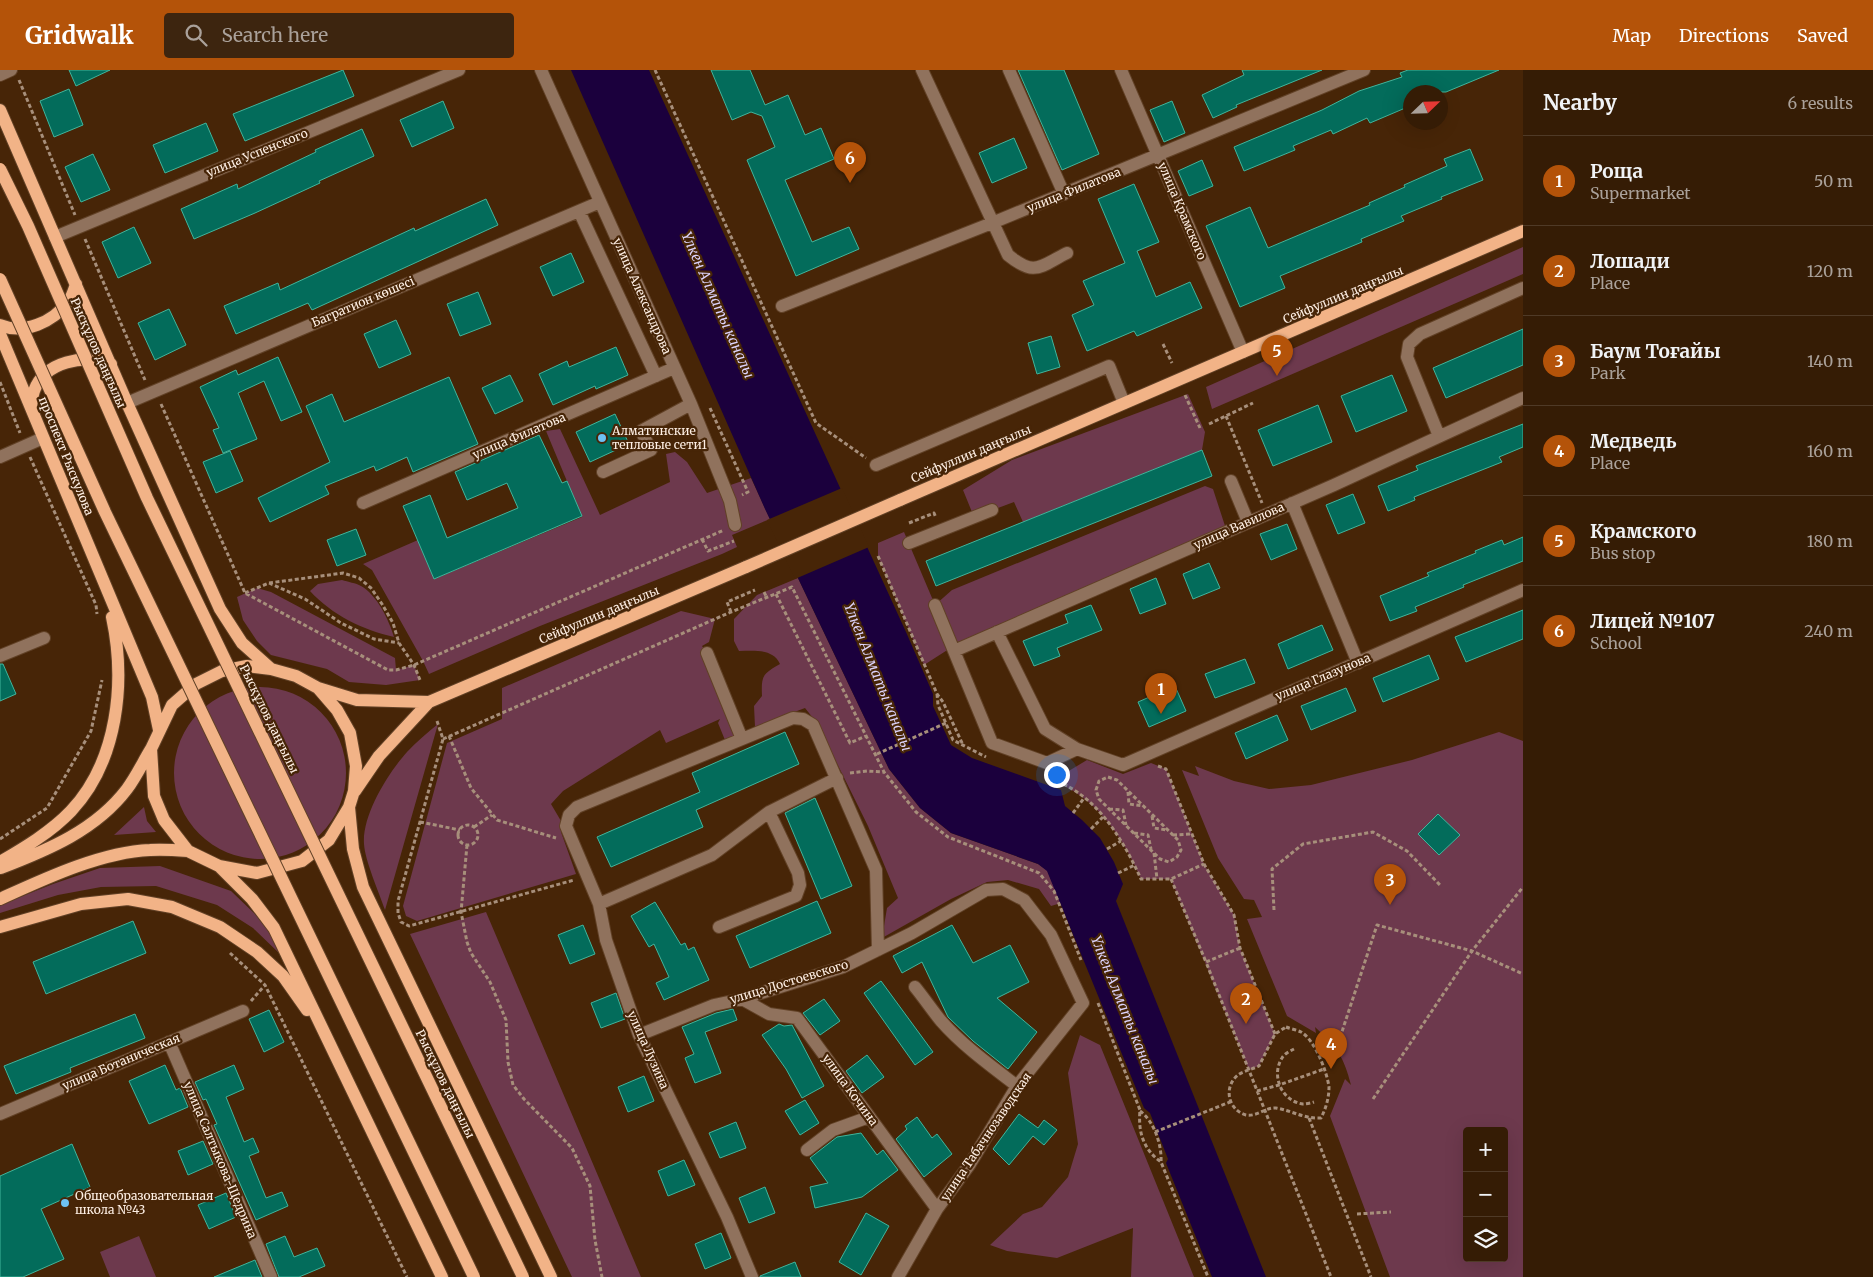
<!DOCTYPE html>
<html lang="en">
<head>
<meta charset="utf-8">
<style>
	:root { --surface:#351c05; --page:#3d250f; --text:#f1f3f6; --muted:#aaa19a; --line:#4f3a27; --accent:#b45309 }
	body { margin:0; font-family:Merriweather,serif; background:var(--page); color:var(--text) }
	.controls { position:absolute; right:15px; bottom:15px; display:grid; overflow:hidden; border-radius:5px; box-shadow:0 5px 20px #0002 }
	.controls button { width:45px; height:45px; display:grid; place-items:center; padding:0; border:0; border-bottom:1px solid var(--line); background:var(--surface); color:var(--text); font:25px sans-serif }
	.compass { position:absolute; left:1403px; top:15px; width:45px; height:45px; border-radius:50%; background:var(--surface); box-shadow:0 5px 20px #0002; rotate:67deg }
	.you { position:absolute; left:1056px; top:704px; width:18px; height:18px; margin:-12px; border:4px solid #fff; border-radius:50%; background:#1a73e8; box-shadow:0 0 0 8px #1a73e833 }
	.badge { display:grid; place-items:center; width:32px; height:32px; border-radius:50%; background:var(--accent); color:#fff; font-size:16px; font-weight:700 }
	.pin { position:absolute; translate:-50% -41px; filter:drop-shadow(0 1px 2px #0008) }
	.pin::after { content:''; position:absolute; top:26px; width:18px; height:15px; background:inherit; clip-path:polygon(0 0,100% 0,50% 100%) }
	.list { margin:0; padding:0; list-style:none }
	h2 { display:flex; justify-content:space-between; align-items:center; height:65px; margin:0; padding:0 20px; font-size:21px }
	h2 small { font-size:16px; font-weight:400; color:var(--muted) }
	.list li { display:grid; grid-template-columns:32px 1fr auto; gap:15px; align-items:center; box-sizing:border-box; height:90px; padding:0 20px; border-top:1px solid var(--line) }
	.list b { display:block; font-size:19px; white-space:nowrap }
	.list p { margin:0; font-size:16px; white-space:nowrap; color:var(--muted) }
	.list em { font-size:16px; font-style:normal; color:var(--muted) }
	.icon { flex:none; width:28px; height:28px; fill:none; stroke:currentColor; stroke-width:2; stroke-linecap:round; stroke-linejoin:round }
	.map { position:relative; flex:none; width:1523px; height:1207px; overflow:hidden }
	header { display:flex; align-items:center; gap:30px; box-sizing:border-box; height:70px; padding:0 25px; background:var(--accent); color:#fff }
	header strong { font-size:24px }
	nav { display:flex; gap:28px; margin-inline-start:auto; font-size:18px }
	.search { width:350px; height:45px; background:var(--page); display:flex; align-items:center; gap:12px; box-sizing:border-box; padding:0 18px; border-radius:5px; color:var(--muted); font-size:19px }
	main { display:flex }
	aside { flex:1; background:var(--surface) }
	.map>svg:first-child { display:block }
	.green { fill:#6d394d; fill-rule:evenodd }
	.water { fill:#1b003d }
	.pier { fill:#472507 }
	.building { fill:#036c5b; stroke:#40b59c }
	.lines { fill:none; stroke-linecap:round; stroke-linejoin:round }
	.minor-casing { stroke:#614126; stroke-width:14 }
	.major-casing { stroke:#614126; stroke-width:14 }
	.path { stroke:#a78f7b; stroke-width:3; stroke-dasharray:4 2.5; stroke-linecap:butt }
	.minor { stroke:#90725d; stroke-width:12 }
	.major { stroke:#f2b387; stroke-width:12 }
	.major-bridge-casing { stroke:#614126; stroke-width:14; stroke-linecap:butt }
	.major-bridge { stroke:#f2b387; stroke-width:12 }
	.poi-dot { fill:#6ec2f3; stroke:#472507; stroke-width:2 }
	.labels { text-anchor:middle; stroke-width:4.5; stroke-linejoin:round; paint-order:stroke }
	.street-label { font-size:12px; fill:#feefe4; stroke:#472507 }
	.poi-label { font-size:12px; fill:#feefe4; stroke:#472507; text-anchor:start }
	.water-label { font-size:14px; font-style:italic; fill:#dcd3fb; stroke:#472507 }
</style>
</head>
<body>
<header>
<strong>Gridwalk</strong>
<div class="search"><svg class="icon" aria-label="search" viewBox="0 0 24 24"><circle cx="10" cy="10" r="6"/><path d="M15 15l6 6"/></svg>Search here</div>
<nav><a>Map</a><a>Directions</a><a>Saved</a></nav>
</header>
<main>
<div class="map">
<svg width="1523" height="1207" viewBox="0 0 1523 1207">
	<rect width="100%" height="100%" fill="#472507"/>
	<path class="green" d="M1523 177V204L1212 339 1206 317Z
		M1188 324 1205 362 1202 380 1023 452 1014 432 974 447 963 420 1012 390Z
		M560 359 600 445 670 412 666 384 675 382 687 392 707 423 751 408 770 449 732 465 737 477 722 484 540 556 429 604 423 591 372 500 363 494 418 470 434 509 582 447 546 361Z
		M1205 416 1213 419 1227 462 952 577 924 595 878 486V473L904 462 935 535 952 520Z
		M798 508 889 699 920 738 951 763 1038 794 1047 800 1061 833 1051 836 1039 819 1008 810 987 812 951 829 882 868 887 838 898 828 868 756 817 653 805 638 755 657 754 636 762 626C761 605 763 604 780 594 773 578 753 581 739 581L734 571V549L757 525Z
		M342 510C348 512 356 513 361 516 377 525 389 550 394 567 363 560 332 545 310 521L318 514Z
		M257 518 271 522 395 588 396 600 414 595 420 610 386 615 349 612 327 599 271 585 257 571 243 550 237 527Z
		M681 541 715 549 709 572 702 576 707 583 742 669 727 675 718 653 720 649 666 673 660 660 563 721 551 734 561 751V762L576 804 417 851 406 846 403 836 447 673 502 649V618Z
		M174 703a86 86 0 1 1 172 0a86 86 0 1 1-172 0Z
		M438 654 385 840C379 822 365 791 364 774 362 745 388 703 407 682 416 672 427 663 438 654Z
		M1499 662 1523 671V1207H1390L1330 1046 1345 1009 1351 1015C1344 987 1337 977 1315 957L1316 963 1287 946 1247 849 1262 847 1254 830 1244 829 1218 788 1182 700 1199 706 1195 696 1234 711 1269 719 1311 715 1412 690ZM1467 1061H1504V1188H1467Z
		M1087 690 1123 704 1151 693 1166 699 1204 794 1234 845 1240 878 1275 964 1259 996 1249 1000 1171 809H1141C1123 767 1096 726 1052 711Z
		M144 737 147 751 156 762 114 765Z
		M160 796 231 821 259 848 274 869 280 884 253 858 217 835 156 816 101 817 58 825 0 843V835L53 814 100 798Z
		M486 842 641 1207H572L410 864Z
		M1080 965 1100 975 1194 1207H1131L1133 1158 1057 1188 1007 1181 990 1175 1023 1144 1042 1137 1068 1107 1078 1074 1068 1003Z
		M139 1166 156 1207H110L100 1182Z"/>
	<path class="water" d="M571 0H649L906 562 933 624V636L951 675 972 688 1061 720 1065 736 1082 750 1100 768 1114 792 1123 814 1116 831 1266 1207H1212L1166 1093 1168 1089 1150 1043 1144 1038 1047 801 1038 794 951 763 920 738 889 699 765 439Z"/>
	<path class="pier" d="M842 418 869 477 795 509 767 450Z"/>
	<path class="building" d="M69 0H110L76 16Z
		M343 0 354 26 245 71 233 44Z
		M711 0H750L765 35 788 25 805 65 821 58 834 89 785 110 812 172 849 157 859 179 796 206 747 90 775 77 762 46 751 42 732 50Z
		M1018 0H1064L1099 84 1062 100Z
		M1242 0H1322L1236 35 1237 37 1213 48 1202 25 1244 5Z
		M1408 0H1499L1446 22H1410V36L1370 53 1367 48 1333 64 1331 60 1293 76 1295 80 1244 101 1234 77 1322 40 1359 21 1402 7 1400 3Z
		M69 19 83 55 54 67 40 31Z
		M443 31 454 58 412 77 400 50Z
		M1172 31 1185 63 1164 72 1150 40Z
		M206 53 218 81 165 103 153 75Z
		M362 59 374 86 319 111 320 113 255 143 194 169 181 139 237 114 238 119 316 82 315 80Z
		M1014 68 1027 98 992 113 979 83Z
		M1470 79 1483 110 1441 127 1442 129 1401 146 1404 151 1361 169 1362 172 1280 206 1285 218 1240 237 1206 156 1250 137 1268 178 1370 135 1369 133 1405 117 1404 115 1447 96 1444 89Z
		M93 84 110 120 81 132 65 97Z
		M1202 90 1213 116 1189 126 1178 101Z
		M1134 114 1159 172 1137 181 1156 227 1190 212 1202 238 1137 266 1134 261 1087 281 1072 245 1094 235 1083 211 1125 193 1098 129Z
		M486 129 498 155 312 240 308 233 236 264 224 236 278 213 280 220 414 158 415 161Z
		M134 157 151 193 118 208 102 172Z
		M571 183 584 212 553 226 540 197Z
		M478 222 491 254 460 266 447 234Z
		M169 239 186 275 155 290 138 253Z
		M396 250 411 284 379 298 364 264Z
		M1523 259V295L1446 328 1433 298Z
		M1051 266 1060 297 1037 304 1028 273Z
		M616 277 628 305 596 319 595 316 553 335 539 304 567 291 569 297Z
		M278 287 302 342 281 351 264 311 238 323 257 369 223 383 213 360 219 358 200 317 236 300 238 305Z
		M510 305 523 331 495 344 482 318Z
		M1392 305 1407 341 1356 362 1341 326Z
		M449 307 478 374 413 402 407 387 376 401 374 396 325 416 329 424 270 452 258 428 330 392 306 336 332 324 344 352Z
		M1318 335 1332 372 1273 396 1258 360Z
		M615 344 629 374 590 392 576 362Z
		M1523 354V377L1499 387 1502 392 1414 427 1415 430 1388 441 1378 416 1418 400 1416 396Z
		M539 365 562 413 567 411 582 446 434 509 403 436 430 425 447 468 518 438 507 413 467 430 455 402Z
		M1202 380 1212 406 936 516 926 491Z
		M230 381 243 411 216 423 203 392Z
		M1353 424 1365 453 1338 464 1326 435Z
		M1287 454 1297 479 1271 490 1260 464Z
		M356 459 366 485 337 496 327 470Z
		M1523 467V491L1463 515 1464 517 1415 537 1417 541 1390 551 1380 526 1429 506 1427 503 1476 483 1475 481 1502 470 1504 475Z
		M1209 493 1220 518 1193 529 1183 504Z
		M1156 508 1166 534 1140 544 1130 519Z
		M1091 535 1102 560 1057 578 1060 586 1034 596 1023 571 1068 553 1065 545Z
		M1523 540V569L1466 592 1455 567Z
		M1322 555 1333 580 1288 599 1278 574Z
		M1429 585 1439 609 1383 632 1373 608Z
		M1245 589 1255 613 1215 628 1205 604Z
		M0 594H3L16 624 0 631Z
		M1175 616 1186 641 1149 657 1138 632Z
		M1346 618 1356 641 1311 660 1301 636Z
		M1277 645 1288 670 1246 689 1235 663Z
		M785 662 799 694 696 740 703 757 611 797 597 767 700 722 692 703Z
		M815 728 852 816 821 829 785 743Z
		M1438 744 1460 765 1439 785 1418 764Z
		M817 831 831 863 750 898 736 866Z
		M655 832 681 875 685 873 688 880 694 877 709 910 664 930 656 913 669 907 654 874 649 877 631 846Z
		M133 851 146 883 46 924 33 892Z
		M583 855 595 884 570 894 558 865Z
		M952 855 973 893 1010 875 1029 912 997 928 1037 962 1008 999 973 971 948 947 922 892 902 903 893 886Z
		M881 911 933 982 915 995 864 923Z
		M616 923 625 949 601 958 591 933Z
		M824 929 840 951 820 965 803 943Z
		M733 939 737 950 705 962 721 1003 695 1013 685 988 694 984 682 957 716 943Z
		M269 940 284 972 264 982 249 949Z
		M135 944 145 968 70 998 71 1002 16 1024 4 996Z
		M779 954 784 956 792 955 824 1016 802 1028 786 999 762 965Z
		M867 985 884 1007 862 1023 846 1001Z
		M165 995 176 1020 180 1018 188 1037 149 1054 129 1011Z
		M234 995 244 1019 226 1027 244 1072 253 1068 259 1082 249 1086 266 1128 282 1122 288 1136 256 1150 218 1064 214 1055 217 1054 206 1029 203 1030 195 1012Z
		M644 1006 654 1031 628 1042 618 1017Z
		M805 1030 819 1053 800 1065 785 1041Z
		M1019 1044 1038 1058 1044 1050 1057 1060 1044 1075 1033 1066 1009 1095 993 1079Z
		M917 1047 932 1068 937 1064 952 1084 924 1107 896 1069 907 1059 905 1056Z
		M736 1052 746 1078 720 1088 709 1063Z
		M861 1063 877 1085 883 1080 898 1100 862 1127 815 1138 810 1117 828 1113 810 1088 837 1067Z
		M203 1071 213 1094 188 1105 178 1081Z
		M72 1074 90 1117 41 1139 64 1189 23 1207H0V1106Z
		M684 1090 695 1115 668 1126 658 1101Z
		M765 1117 775 1143 749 1153 739 1128Z
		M226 1123 236 1147 209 1159 198 1135Z
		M866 1143 889 1156 861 1205 839 1192Z
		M721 1163 731 1188 705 1199 695 1174Z
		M285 1166 294 1187 317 1178 325 1196 299 1207H279L266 1174Z
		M255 1190 262 1207H214Z
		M795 1192 801 1207H760V1206Z"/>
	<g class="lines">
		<g class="minor-casing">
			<path id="minor" d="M541 0 691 334 730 431 735 455
				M922 0 1008 185C1035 207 1039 197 1067 183
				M1009 0 1064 124
				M1121 0 1243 282
				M0 5 11 0
				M579 141 656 306
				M55 167 459 0
				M782 236 992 153 1364 0
				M127 333 600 132
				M1439 366 1407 287 1409 274 1420 264 1523 218
				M0 387 43 368
				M876 395 1109 296 1124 333
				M603 402 651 380 641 361 691 334
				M1231 411 1248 452
				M363 433 674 298
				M1292 433 1358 593
				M909 473 992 440
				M935 535 992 673 1047 693 1077 679
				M997 562 1045 659 1077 679 1123 695 1523 520
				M954 581 1334 415 1523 328
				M707 583 742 669
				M0 586 44 568
				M599 834 712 785 769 742 837 708
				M719 857 796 826 800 815 798 803 769 742
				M915 917C924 928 932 940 941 951 963 976 991 996 1017 1016
				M742 929 769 944 797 948 937 1139
				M639 965 714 935 742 929 843 897 912 863 986 820 1003 819 1024 830 1051 865 1083 933 1017 1016 970 1094 937 1139 898 1207
				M169 972 271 1207
				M0 1044 243 941
				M807 1080 833 1060 869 1047
				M752 1207 727 1147 639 965 606 870 599 834 566 756 569 745 577 737 793 648 803 649 813 655 876 800 878 880"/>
		</g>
		<g class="major-casing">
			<path id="major" d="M0 40 127 333 220 539 242 573 271 599
				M0 255C24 265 53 252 68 232 72 227 74 220 76 214
				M0 264 152 627 159 660
				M31 336C32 332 32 326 34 321 45 291 84 284 111 294
				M900 430 1523 161
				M318 618 357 630 429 632
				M355 721 379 686 429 632 746 497
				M349 737 353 779 363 817 551 1207
				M0 792C24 778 51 762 71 741 118 691 126 612 112 547
				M219 796 257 803 302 791 329 770 349 737 354 721 356 696 350 663 337 640 318 618 296 606 271 599 247 596 222 601 196 614 172 635 151 679 154 726 164 750 188 781 219 796 252 829 274 858 442 1207
				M1 798C48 780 96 760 127 719 136 707 143 692 151 679
				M0 829C44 809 101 782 150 780 162 779 175 780 188 781
				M0 857 81 834 128 829 172 837 220 857 257 882 283 906 307 940"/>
		</g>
		<path class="path" d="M655 0 816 353 866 388
			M19 10 75 145
			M85 169 145 310
			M1163 274 1172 293
			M0 312 20 363
			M1185 325 1200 358
			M161 334 245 523 388 600H396L414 595 724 460
			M710 338 748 422 742 425
			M1226 346 1262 433
			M1209 354 1253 333
			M30 387 96 535 97 544
			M909 453 934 443 936 448
			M702 469 708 481 734 471
			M878 486 937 624 943 632 963 675
			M269 513 305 529 341 553 374 569 399 573
			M764 522 767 528
			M245 523 269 513 321 506 343 503 359 508 371 518 382 534 393 553 399 573 414 595 420 610
			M776 524 850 673 866 666
			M731 542 727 532 755 520
			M937 624 938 635 953 670 986 687
			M437 651 443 669 398 831V843L401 852 409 856 574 810
			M449 666 471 718 497 750 556 768
			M443 669 731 542 792 517 884 702 916 742 948 767 1039 803 1054 821 1081 890
			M877 684 946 653
			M1158 696 1166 699 1204 794 1234 845 1240 878 1275 964
			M850 703 867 701 884 702
			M1108 707 1117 710 1178 770 1181 780 1177 787 1169 792 1160 789 1099 729 1096 720 1099 711Z
			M1051 710C1057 712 1064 714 1069 717 1103 736 1125 774 1141 809H1171L1204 794
			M1052 711 1066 702
			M1128 722 1129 734 1143 736
			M1109 739 1123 740 1126 755
			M1073 743 1084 728
			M1152 746 1154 758 1167 760
			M420 752 460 760
			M458 765a10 10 0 1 1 20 0a10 10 0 1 1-20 0Z
			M474 757 492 745
			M1091 759 1103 747
			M1134 763 1148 765 1151 779
			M1173 765 1192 764
			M0 769 47 738 91 661 102 610
			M467 775 461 842 467 872 471 883 490 912 506 950 508 992 513 1015 524 1029 572 1078 590 1116 595 1170 602 1207
			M1107 779 1121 771
			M1154 783 1157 809
			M1118 803 1135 795
			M1171 809 1206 892
			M1274 840 1272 799 1303 774 1373 762 1407 781 1440 815
			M1240 878 1206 892 1331 1207
			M230 883 265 915 407 1207
			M251 931 265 915
			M1098 933 1140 1040C1138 1062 1143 1079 1161 1092L1208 1207
			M1286 957C1291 959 1297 960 1301 962 1315 970 1327 1002 1329 1017 1329 1028 1326 1038 1321 1048 1304 1049 1293 1041 1276 1038 1266 1037 1257 1047 1246 1045 1228 1040 1223 1017 1238 1005 1243 1001 1253 999 1259 996L1275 964Z
			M1294 979C1290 981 1284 984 1282 988 1271 1005 1281 1031 1303 1034 1306 1034 1311 1033 1314 1032
			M1334 986 1377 855 1472 881 1523 904
			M1257 1021 1279 1015 1324 999
			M1373 1029 1472 881 1523 817
			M1140 1041C1154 1051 1162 1075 1161 1092
			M1309 1048 1371 1207
			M1155 1062 1230 1032
			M1357 1144 1391 1142"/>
		<use href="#minor" class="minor"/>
		<use href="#major" class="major"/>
		<g class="major-bridge-casing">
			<path id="major-bridge" d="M0 99 28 156 147 428 523 1207
				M0 209 105 442 474 1207
				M746 497 900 430"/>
		</g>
		<use href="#major-bridge" class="major-bridge"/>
	</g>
	<g class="poi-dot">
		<circle cx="602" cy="368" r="5"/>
		<circle cx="65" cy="1133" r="5"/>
	</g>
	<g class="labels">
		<g class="street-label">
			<text transform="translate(257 83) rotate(-22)" y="4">улица Успенского</text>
			<text transform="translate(1074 120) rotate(-22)" y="4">улица Филатова</text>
			<text transform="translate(1182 141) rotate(67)" y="4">улица Крамского</text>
			<text transform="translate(1343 225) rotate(-23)" y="4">Сейфуллин даңғылы</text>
			<text transform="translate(642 226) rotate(66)" y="4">улица Александрова</text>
			<text transform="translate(363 232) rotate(-23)" y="4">Багратион көшесі</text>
			<text transform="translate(98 283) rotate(66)" y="4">Рысқұлов даңғылы</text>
			<text transform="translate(519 366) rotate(-23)" y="4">улица Филатова</text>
			<text transform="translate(971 384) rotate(-23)" y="4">Сейфуллин даңғылы</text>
			<text transform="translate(66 386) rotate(68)" y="4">проспект Рыскулова</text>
			<text transform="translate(1239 456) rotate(-24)" y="4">улица Вавилова</text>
			<text transform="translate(599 545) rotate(-23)" y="4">Сейфуллин даңғылы</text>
			<text transform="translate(1323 607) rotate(-23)" y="4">улица Глазунова</text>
			<text transform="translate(269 649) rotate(64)" y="4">Рысқұлов даңғылы</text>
			<text transform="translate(789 912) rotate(-17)" y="4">улица Достоевского</text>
			<text transform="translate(648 980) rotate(66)" y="4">улица Лузина</text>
			<text transform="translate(121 992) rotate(-23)" y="4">улица Ботаническая</text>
			<text transform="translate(445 1014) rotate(64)" y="4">Рысқұлов даңғылы</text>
			<text transform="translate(850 1020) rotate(54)" y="4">улица Кочина</text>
			<text transform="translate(986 1067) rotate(-56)" y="4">улица Табачнозаводская</text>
			<text transform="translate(220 1090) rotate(67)" y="4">улица Салтыкова-Щедрина</text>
		</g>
		<g class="poi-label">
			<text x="612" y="365">Алматинские<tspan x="612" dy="14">тепловые сети1</tspan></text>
			<text x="75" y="1130">Общеобразовательная<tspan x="75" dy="14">школа №43</tspan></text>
		</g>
		<g class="water-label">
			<text transform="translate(718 235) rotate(66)" y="5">Үлкен Алматы каналы</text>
			<text transform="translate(878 607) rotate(68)" y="5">Үлкен Алматы каналы</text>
			<text transform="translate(1125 940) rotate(68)" y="5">Үлкен Алматы каналы</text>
		</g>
	</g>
</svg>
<div class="controls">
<button>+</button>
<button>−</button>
<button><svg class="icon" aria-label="layers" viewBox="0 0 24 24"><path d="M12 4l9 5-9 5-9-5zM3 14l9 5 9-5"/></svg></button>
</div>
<svg class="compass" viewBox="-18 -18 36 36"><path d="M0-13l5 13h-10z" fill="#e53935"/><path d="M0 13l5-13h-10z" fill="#aaa19a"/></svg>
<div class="you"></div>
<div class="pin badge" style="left:1161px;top:644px">1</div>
<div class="pin badge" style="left:1246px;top:954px">2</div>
<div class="pin badge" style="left:1390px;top:835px">3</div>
<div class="pin badge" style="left:1331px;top:999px">4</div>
<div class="pin badge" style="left:1277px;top:306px">5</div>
<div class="pin badge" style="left:850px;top:113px">6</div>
</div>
<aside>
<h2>Nearby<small>6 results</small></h2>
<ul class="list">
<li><span class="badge">1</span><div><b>Роща</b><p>Supermarket</p></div><em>50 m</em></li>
<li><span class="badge">2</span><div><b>Лошади</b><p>Place</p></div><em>120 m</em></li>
<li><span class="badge">3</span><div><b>Баум Тоғайы</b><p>Park</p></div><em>140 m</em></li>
<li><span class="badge">4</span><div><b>Медведь</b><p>Place</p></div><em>160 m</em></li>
<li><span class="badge">5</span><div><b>Крамского</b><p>Bus stop</p></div><em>180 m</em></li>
<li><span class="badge">6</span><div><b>Лицей №107</b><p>School</p></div><em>240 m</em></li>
</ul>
</aside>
</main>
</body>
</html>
